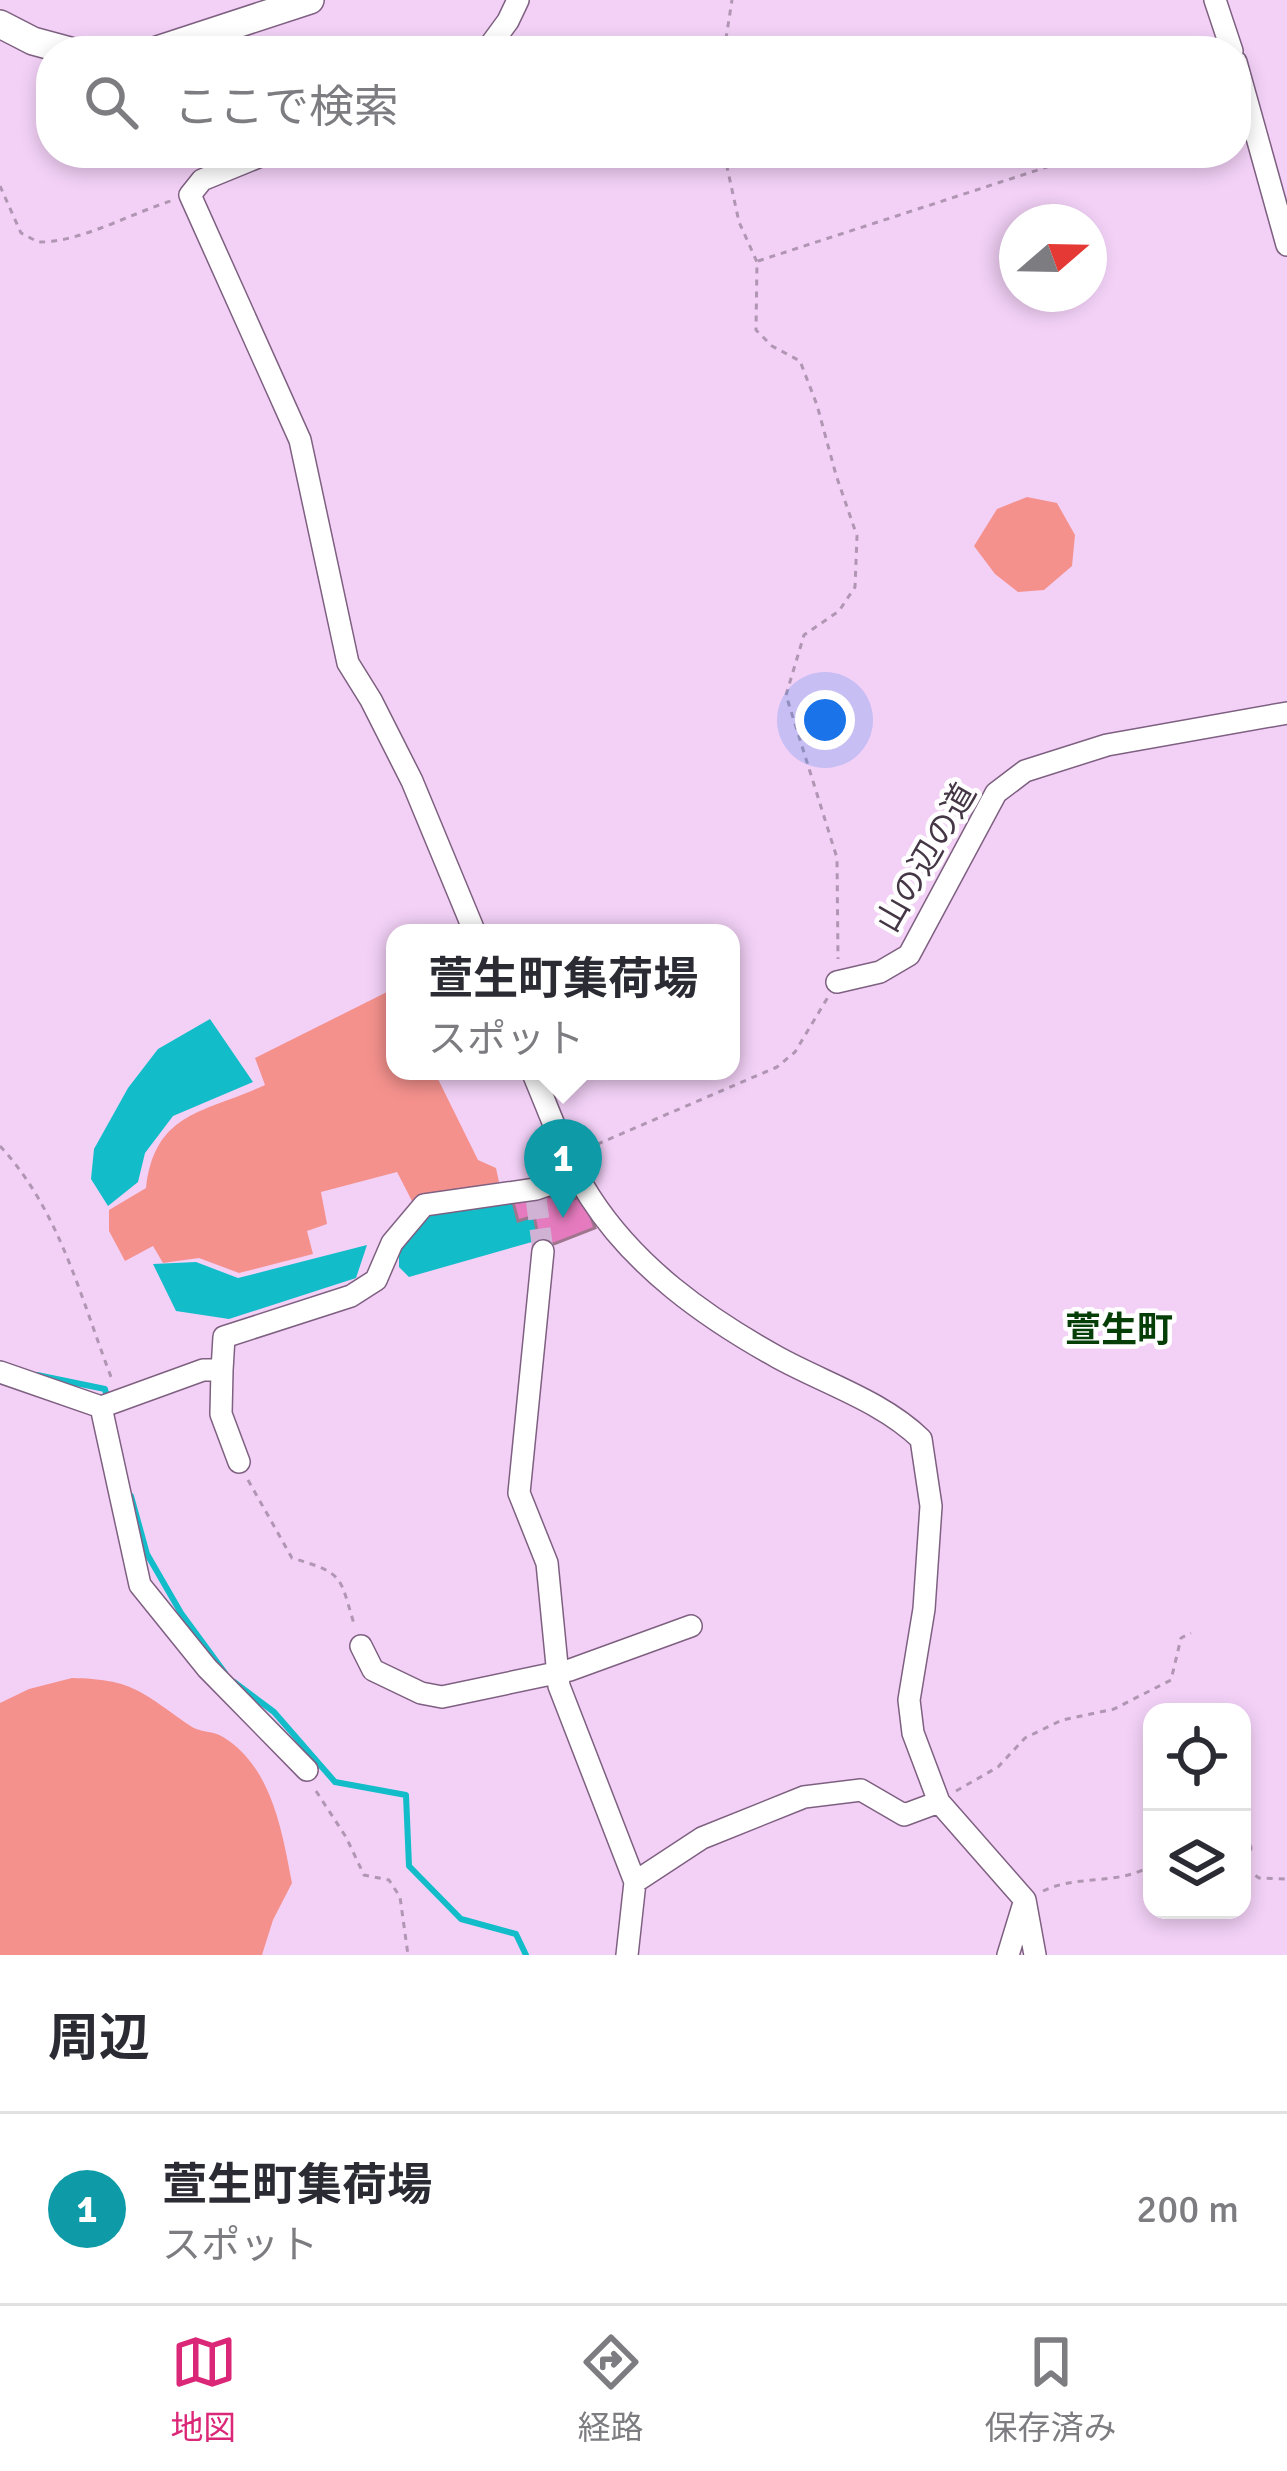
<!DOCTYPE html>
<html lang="ja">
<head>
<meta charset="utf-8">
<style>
	:root { --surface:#fff; --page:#f7f7f7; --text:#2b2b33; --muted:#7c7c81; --line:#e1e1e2; --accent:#db2777 }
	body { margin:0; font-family:Signika,"Noto Sans JP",sans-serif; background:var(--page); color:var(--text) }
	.controls { position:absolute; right:36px; bottom:36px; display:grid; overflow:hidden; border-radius:24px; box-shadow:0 6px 18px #0003 }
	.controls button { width:108px; height:108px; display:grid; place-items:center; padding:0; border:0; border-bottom:3px solid var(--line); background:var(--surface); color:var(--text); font:60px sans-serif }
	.compass { position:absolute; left:999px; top:204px; width:108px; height:108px; border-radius:50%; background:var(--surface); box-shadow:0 6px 18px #0003; rotate:70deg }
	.you { position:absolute; left:825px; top:720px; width:42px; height:42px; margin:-30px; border:9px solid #fff; border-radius:50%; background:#1a73e8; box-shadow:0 0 0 18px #1a73e833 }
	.badge { display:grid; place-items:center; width:78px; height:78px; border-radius:50%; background:var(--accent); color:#fff; font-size:39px; font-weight:700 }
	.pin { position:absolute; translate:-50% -99px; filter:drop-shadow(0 3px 6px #0008) }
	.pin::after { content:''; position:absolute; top:63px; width:42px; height:36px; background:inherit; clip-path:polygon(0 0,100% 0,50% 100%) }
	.popup { position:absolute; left:386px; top:924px; width:354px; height:156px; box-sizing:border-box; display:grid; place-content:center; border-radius:24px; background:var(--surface); filter:drop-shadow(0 3px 9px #0005); font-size:39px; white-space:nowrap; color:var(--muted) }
	.popup b { font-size:45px; color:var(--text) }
	.popup::after { content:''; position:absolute; left:50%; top:100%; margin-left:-24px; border:24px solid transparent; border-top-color:var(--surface) }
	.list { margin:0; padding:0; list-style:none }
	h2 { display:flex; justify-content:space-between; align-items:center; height:156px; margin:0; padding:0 48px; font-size:51px }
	h2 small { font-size:39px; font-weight:400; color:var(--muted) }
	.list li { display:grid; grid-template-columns:78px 1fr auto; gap:36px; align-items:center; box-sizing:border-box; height:192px; padding:0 48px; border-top:3px solid var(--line) }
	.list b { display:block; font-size:45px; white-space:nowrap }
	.list p { margin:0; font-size:39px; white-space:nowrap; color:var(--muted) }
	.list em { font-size:39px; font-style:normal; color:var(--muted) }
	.icon { flex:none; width:66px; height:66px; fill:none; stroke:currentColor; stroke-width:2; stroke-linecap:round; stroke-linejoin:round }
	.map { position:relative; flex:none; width:1287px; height:1955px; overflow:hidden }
	.search { position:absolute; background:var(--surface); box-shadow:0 6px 18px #0003; left:36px; right:36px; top:36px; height:132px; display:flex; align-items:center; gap:30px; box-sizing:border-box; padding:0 42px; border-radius:48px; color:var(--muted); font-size:45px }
	.sheet { height:348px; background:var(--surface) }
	nav { display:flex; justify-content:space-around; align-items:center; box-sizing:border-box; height:168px; border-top:3px solid var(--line); background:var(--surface); font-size:33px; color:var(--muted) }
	nav a { display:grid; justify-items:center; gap:6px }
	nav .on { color:var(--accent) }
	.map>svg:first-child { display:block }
	.green { fill:#f4918d }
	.water { fill:#13bcc9 }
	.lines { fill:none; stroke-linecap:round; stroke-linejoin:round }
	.stream { stroke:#13bcc9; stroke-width:6 }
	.building { fill:#e57bbe; stroke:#a0758e; stroke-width:3 }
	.minor-tunnel { stroke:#d0b2d4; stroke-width:21; stroke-dasharray:21 10; stroke-linecap:butt }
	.minor-casing { stroke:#7e6081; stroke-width:24 }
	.major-casing { stroke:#7e6081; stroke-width:30 }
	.path { stroke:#b096b3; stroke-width:3; stroke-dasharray:6 6; stroke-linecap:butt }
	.minor { stroke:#fff; stroke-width:21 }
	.major { stroke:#fff; stroke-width:27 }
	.labels { text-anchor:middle; stroke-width:9; stroke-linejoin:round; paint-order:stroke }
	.street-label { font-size:33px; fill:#453746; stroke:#fff }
	.neighbourhood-label { font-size:36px; font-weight:bold; fill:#053e07; stroke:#fff }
</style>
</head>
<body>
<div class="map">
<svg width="1287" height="1955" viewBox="0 0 1287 1955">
	<rect width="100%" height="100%" fill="#f3d1f7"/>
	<path class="green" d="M1027 497 1057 503 1075 535 1072 566 1044 590 1018 592 995 574 974 546 997 509Z
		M395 988V1071H438L436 1075 478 1160 496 1168 499 1182 412 1201 397 1172 321 1192 327 1224 307 1231 313 1254 239 1273 199 1258 163 1263 153 1246 125 1261 109 1231V1210L146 1188C155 1111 205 1113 265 1085L255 1058Z
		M72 1678C132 1679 142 1692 189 1725 199 1733 212 1730 223 1737 272 1767 282 1831 292 1883L273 1920 262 1955H0V1703L29 1689Z"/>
	<path class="water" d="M210 1019 253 1082 173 1116 145 1153 138 1182 108 1206 91 1179 94 1149 128 1088 158 1049Z
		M512 1198 534 1216 539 1240 409 1277 399 1267V1244L426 1210Z
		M367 1245 356 1278 229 1319 176 1311 153 1264 196 1262 238 1278Z"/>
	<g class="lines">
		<path class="stream" d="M37 1375 105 1389 108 1401
			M131 1496 147 1554 181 1613 225 1673
			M234 1682 274 1712 335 1782 406 1795 409 1866 461 1919 516 1934 526 1955"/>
	</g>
	<path class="building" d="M565 1192 569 1201 583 1195 595 1228 554 1244 539 1240 534 1216 518 1221 512 1198 531 1194 551 1197Z"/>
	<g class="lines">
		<path class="minor-tunnel" d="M536 1198 543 1251"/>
		<g class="minor-casing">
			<path id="minor" d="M1215 0 1232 51
				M486 51 508 21 518 0
				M1236 62 1287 245
				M268 153 202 180 190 195 300 440 348 663 371 700 412 781 475 933
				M837 982 880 972 909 955 996 793 1025 771 1107 745 1287 713
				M532 1071C550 1113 565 1158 590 1197 635 1267 705 1317 777 1357 824 1383 882 1401 921 1439L931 1506 924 1609 909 1700 913 1733 939 1802 1025 1900 1035 1955
				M543 1251 519 1493 547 1563 559 1686 635 1882 627 1955
				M222 1370 221 1414 239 1462
				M0 1372 101 1407 203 1370H222L224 1337 351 1296 376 1280 392 1243 424 1205 536 1189 556 1182 568 1157
				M101 1407 140 1585 207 1668 307 1770
				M361 1646 373 1670 421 1693 442 1697 570 1670 691 1626
				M635 1882 702 1838 804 1797 861 1790 904 1815 939 1802
				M1008 1955 1023 1906"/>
		</g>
		<g class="major-casing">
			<path id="major" d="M0 24 33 41 70 51
				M154 51 310 0"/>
		</g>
		<path class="path" d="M724 51 732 0
			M724 153 739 222 757 262 756 330 772 346 800 361 817 405 836 475 857 536 855 587 839 611 804 635 786 695 837 858 838 959
			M0 186 21 233 38 242C79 243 132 213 171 201
			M758 261 1090 153
			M0 1146C61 1212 81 1300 113 1382
			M586 1149 777 1067 795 1052 828 997
			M248 1480 292 1558C346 1574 339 1576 355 1627
			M316 1791 346 1837 364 1875 389 1880 400 1897 408 1955
			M956 1791 998 1767 1025 1738 1062 1720 1114 1709 1171 1680 1181 1638 1191 1633
			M1242 1822 1251 1848 1247 1870 1259 1878 1287 1879
			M1043 1891C1078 1874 1119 1886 1152 1865"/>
		<use href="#minor" class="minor"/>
		<use href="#major" class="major"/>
	</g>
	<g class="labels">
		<g class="street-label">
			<text transform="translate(925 857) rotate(-60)" y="12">山の辺の道</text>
		</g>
		<g class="neighbourhood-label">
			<text x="1119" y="1342">萱生町</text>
		</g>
	</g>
</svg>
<div class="controls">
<button><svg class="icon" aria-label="locate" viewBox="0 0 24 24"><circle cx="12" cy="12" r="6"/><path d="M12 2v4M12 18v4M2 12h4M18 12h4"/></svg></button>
<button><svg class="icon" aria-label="layers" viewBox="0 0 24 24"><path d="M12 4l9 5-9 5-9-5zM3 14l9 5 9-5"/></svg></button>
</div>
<svg class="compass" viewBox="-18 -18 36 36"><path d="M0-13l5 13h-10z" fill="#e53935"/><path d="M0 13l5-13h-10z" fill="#7c7c81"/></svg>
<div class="you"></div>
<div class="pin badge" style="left:563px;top:1218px;background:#0f9aa8">1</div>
<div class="popup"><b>萱生町集荷場</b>スポット</div>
<div class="search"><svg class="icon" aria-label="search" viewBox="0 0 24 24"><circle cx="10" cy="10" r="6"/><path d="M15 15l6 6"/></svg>ここで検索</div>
</div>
<section class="sheet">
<h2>周辺<small></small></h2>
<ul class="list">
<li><span class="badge" style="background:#0f9aa8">1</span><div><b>萱生町集荷場</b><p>スポット</p></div><em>200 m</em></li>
</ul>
</section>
<nav>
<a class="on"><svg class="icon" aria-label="map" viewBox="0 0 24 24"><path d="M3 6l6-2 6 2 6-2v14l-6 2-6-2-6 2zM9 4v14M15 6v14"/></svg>地図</a>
<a><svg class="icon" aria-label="directions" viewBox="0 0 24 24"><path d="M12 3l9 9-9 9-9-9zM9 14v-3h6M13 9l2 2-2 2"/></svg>経路</a>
<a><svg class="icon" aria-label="saved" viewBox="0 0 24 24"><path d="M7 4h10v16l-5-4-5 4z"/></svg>保存済み</a>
</nav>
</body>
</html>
